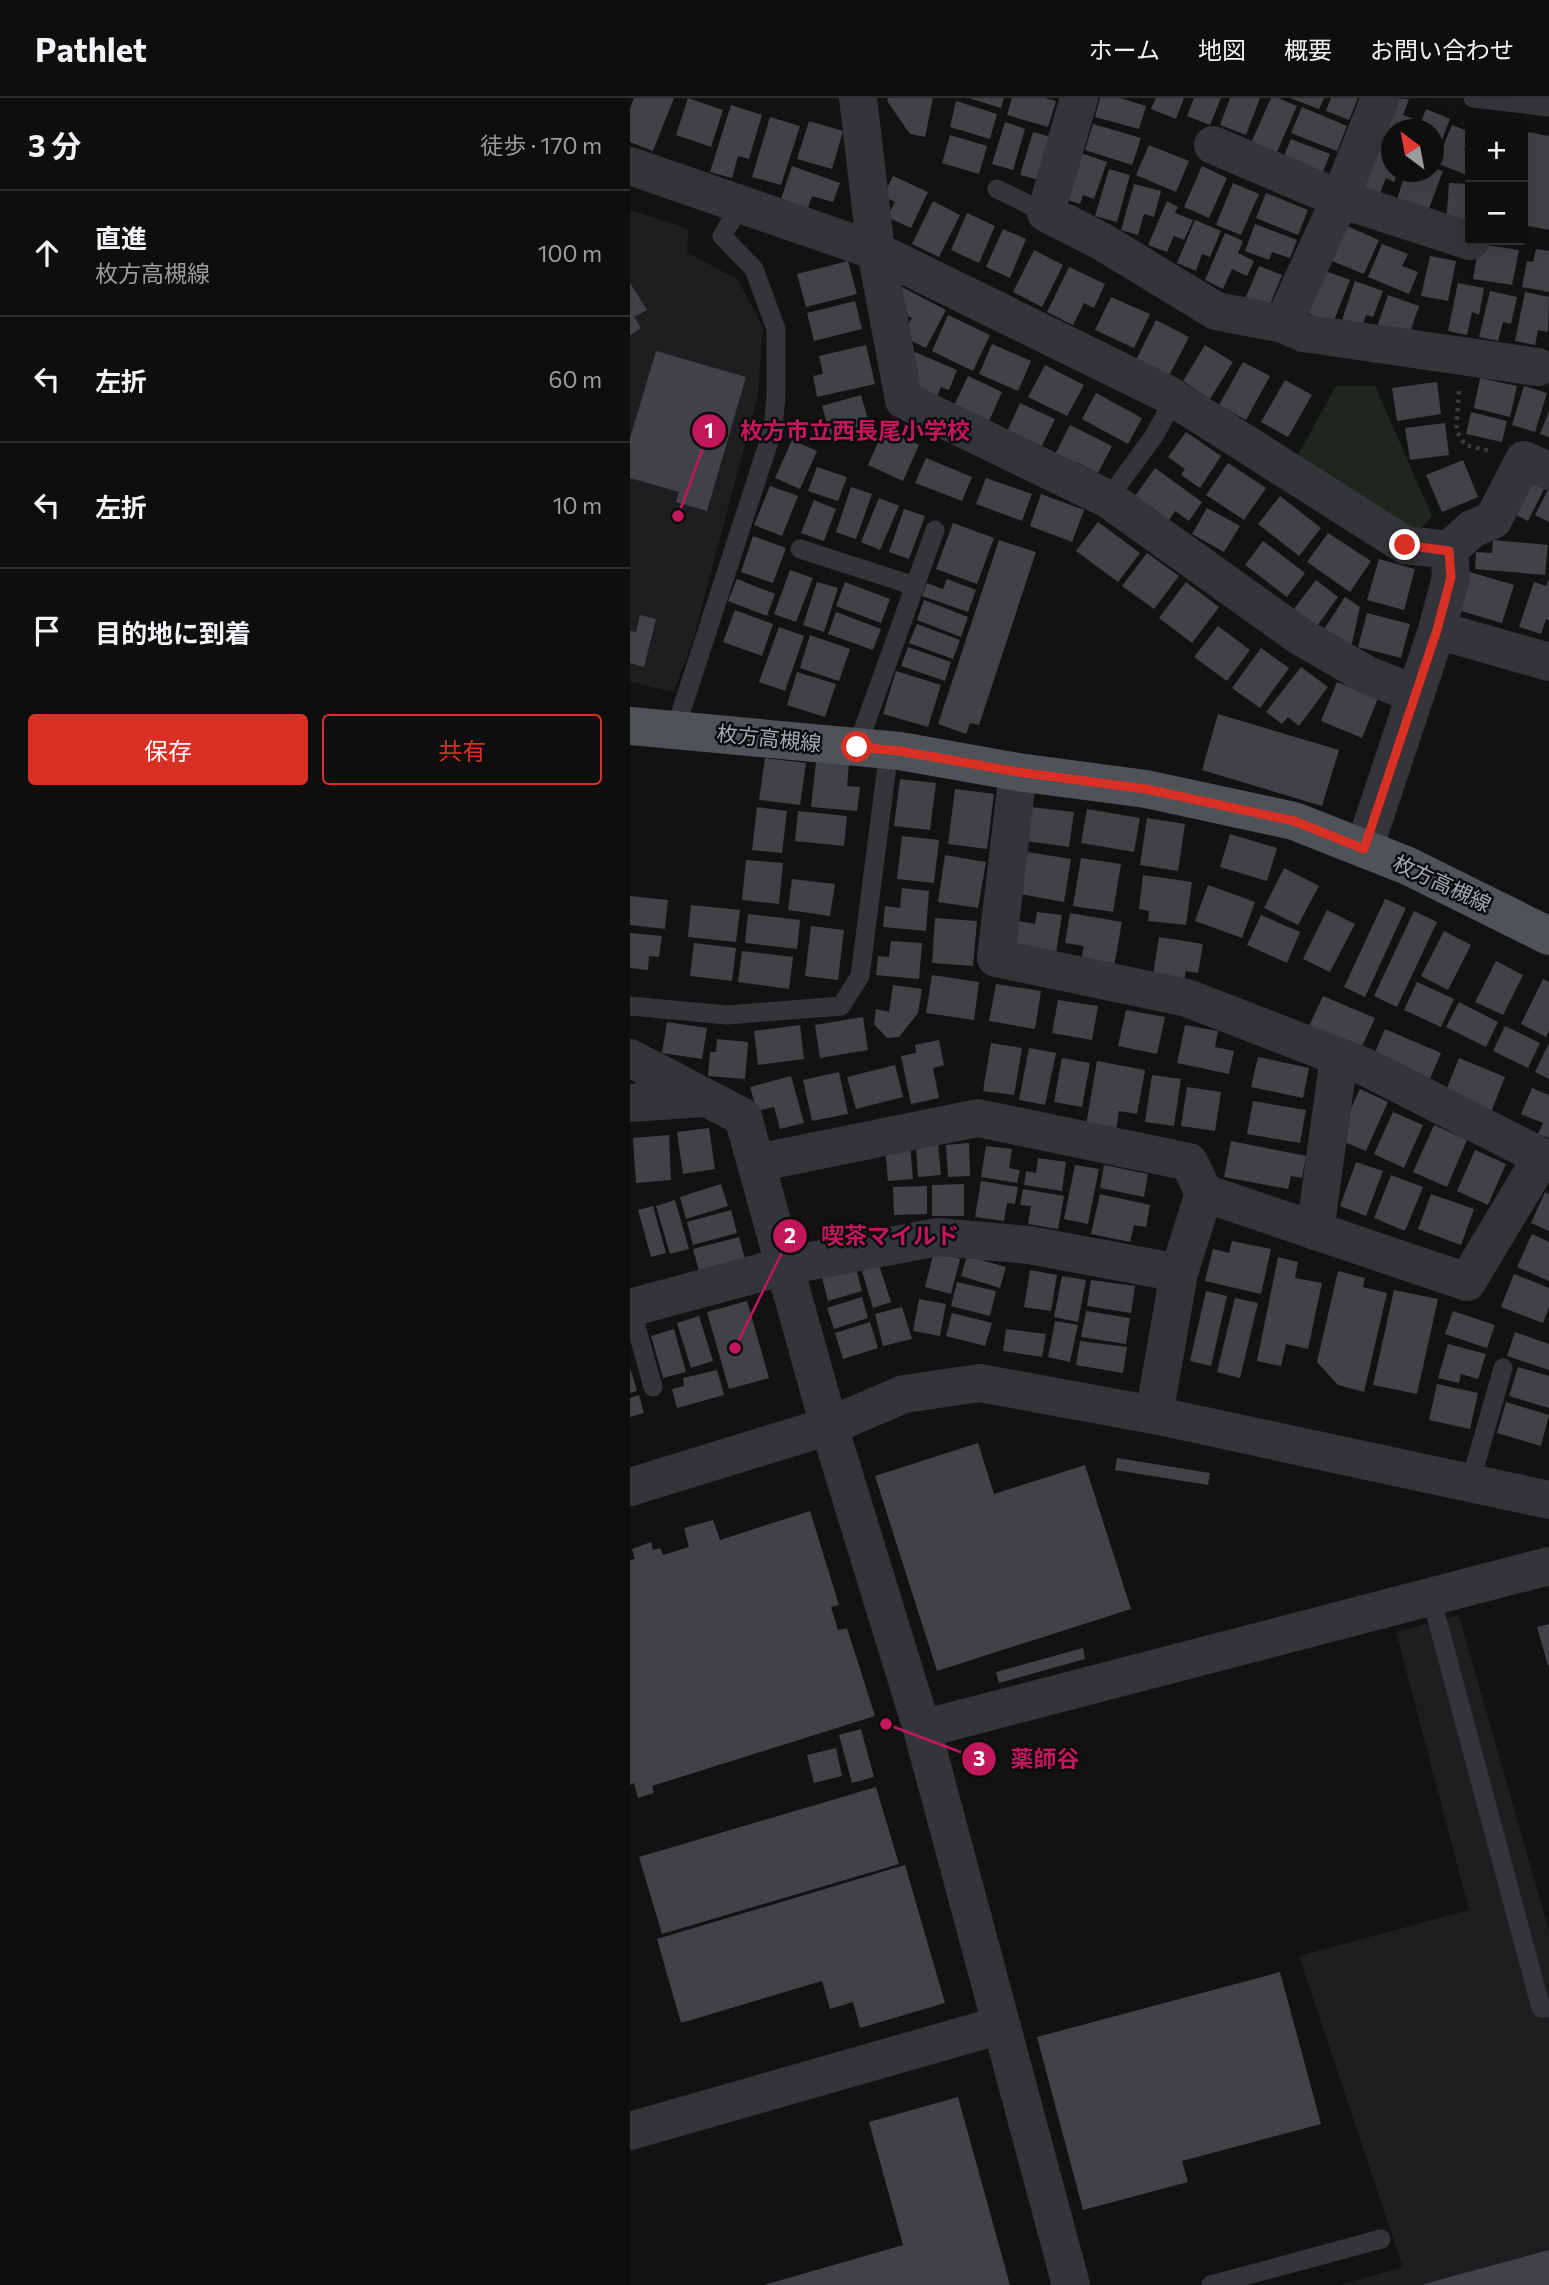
<!DOCTYPE html>
<html lang="ja">
<head>
<meta charset="utf-8">
<style>
	:root { --surface:#0e0e0e; --page:#171717; --text:#f1f3f6; --muted:#9b9c9e; --line:#2e2e2e; --accent:#d93025 }
	body { margin:0; font-family:Commissioner,"Noto Sans JP",sans-serif; background:var(--page); color:var(--text) }
	.controls { position:absolute; right:21px; top:21px; display:grid; overflow:hidden; border-radius:7px; box-shadow:0 7px 28px #0002 }
	.controls button { width:63px; height:63px; display:grid; place-items:center; padding:0; border:0; border-bottom:2px solid var(--line); background:var(--surface); color:var(--text); font:35px sans-serif }
	.compass { position:absolute; left:751px; top:21px; width:63px; height:63px; border-radius:50%; background:var(--surface); box-shadow:0 7px 28px #0002; rotate:328deg }
	.stop { position:absolute; width:21px; height:21px; margin:-16px; border:5px solid #d93025; border-radius:50%; background:#fff }
	.stop.end { background:#d93025; border-color:#fff; box-shadow:0 2px 7px #0008 }
	.list { margin:0; padding:0; list-style:none }
	h2 { display:flex; justify-content:space-between; align-items:center; height:91px; margin:0; padding:0 28px; font-size:30px }
	h2 small { font-size:23px; font-weight:400; color:var(--muted) }
	.list li { display:grid; grid-template-columns:46px 1fr auto; gap:21px; align-items:center; box-sizing:border-box; height:126px; padding:0 28px; border-top:2px solid var(--line) }
	.list b { display:block; font-size:26px; white-space:nowrap }
	.list p { margin:0; font-size:23px; white-space:nowrap; color:var(--muted) }
	.list em { font-size:23px; font-style:normal; color:var(--muted) }
	.actions { display:flex; gap:14px; padding:21px 28px }
	.actions a { flex:1; padding:16px 0; border:2px solid var(--accent); border-radius:7px; text-align:center; font-size:24px; color:var(--accent) }
	.actions .main { background:var(--accent); color:#fff }
	.icon { flex:none; width:38px; height:38px; fill:none; stroke:currentColor; stroke-width:2; stroke-linecap:round; stroke-linejoin:round }
	.map { position:relative; flex:none; width:919px; height:2187px; overflow:hidden }
	header { display:flex; align-items:center; gap:42px; box-sizing:border-box; height:98px; padding:0 35px; background:var(--surface); border-bottom:2px solid var(--line) }
	header strong { font-size:33px }
	nav { display:flex; gap:38px; margin-inline-start:auto; font-size:24px }
	main { display:flex }
	aside { flex:1; background:var(--surface) }
	.map>svg:first-child { display:block }
	.built { fill:#1e1e20 }
	.green { fill:#1f261f }
	.building { fill:#414246 }
	.lines { fill:none; stroke-linecap:round; stroke-linejoin:round }
	.path { stroke:#393c3f; stroke-width:4.5; stroke-dasharray:3.5 5; stroke-linecap:butt }
	.service { stroke:#333538; stroke-width:19 }
	.minor { stroke:#333538; stroke-width:38 }
	.tertiary { stroke:#333538; stroke-width:38 }
	.primary { stroke:#4f5257; stroke-width:38 }
	.route { stroke:#d93025; stroke-width:9 }
	.labels { text-anchor:middle; stroke-width:5; stroke-linejoin:round; paint-order:stroke }
	.street-label { font-size:21px; fill:#a4abb3; stroke:#0d0d0e }
	.leader { fill:none; stroke:#c2185b; stroke-width:2.5 }
	.callout-dot { fill:#c2185b; stroke:#0d0d0e; stroke-width:2.5 }
	.mark-label { font-size:21px; text-anchor:middle; font-weight:bold; fill:#fff }
	.callout-label { font-size:23px; text-anchor:middle; font-weight:bold; fill:#c2185b; stroke:#0d0d0e; stroke-width:5; stroke-linejoin:round; paint-order:stroke }
</style>
</head>
<body>
<header>
<strong>Pathlet</strong>
<nav><a>ホーム</a><a>地図</a><a>概要</a><a>お問い合わせ</a></nav>
</header>
<main>
<aside>
<h2>3 分<small>徒歩 · 170 m</small></h2>
<ul class="list">
<li><svg class="icon" aria-label="ahead" viewBox="0 0 24 24"><path d="M12 20V5M6 11l6-6 6 6"/></svg><div><b>直進</b><p>枚方高槻線</p></div><em>100 m</em></li>
<li><svg class="icon" aria-label="left" viewBox="0 0 24 24"><path d="M17 20v-9H6M10 6l-5 5 5 5"/></svg><div><b>左折</b></div><em>60 m</em></li>
<li><svg class="icon" aria-label="left" viewBox="0 0 24 24"><path d="M17 20v-9H6M10 6l-5 5 5 5"/></svg><div><b>左折</b></div><em>10 m</em></li>
<li><svg class="icon" aria-label="arrive" viewBox="0 0 24 24"><path d="M6 21V4h12l-3 4 3 4H6"/></svg><div><b>目的地に到着</b></div></li>
</ul>
<div class="actions"><a class="main">保存</a><a>共有</a></div>
</aside>
<div class="map">
<svg width="919" height="2187" viewBox="0 0 919 2187">
	<rect width="100%" height="100%" fill="#121213"/>
	<path class="built" d="M0 112 59 131 57 154 108 182 133 229 128 297 64 539 44 594 0 584Z
		M829 1517 919 1832V2187H709L773 2169 669 1858 839 1812 766 1534Z"/>
	<path class="green" d="M706 288H745L802 418 789 433 663 366Z"/>
	<path class="building" d="M4 0H44L23 53 0 44V11Z
		M58 0 93 12 81 49 46 37Z
		M258 0H303L295 39 280 36 257 3Z
		M339 0H374L371 10Z
		M382 0H415L426 3 418 29 377 17Z
		M470 0H490L516 8 509 31 465 19Z
		M526 0H554L546 21 521 11Z
		M564 0H591L580 27 557 18Z
		M600 0H630L616 37 590 27Z
		M641 0H648L667 8 646 56 621 45Z
		M660 0H694L689 11Z
		M701 0H728L719 22 696 13Z
		M760 0 779 1 773 17 784 21 781 32H762V48L744 41Z
		M326 3 367 16 360 41 320 29Z
		M101 7 132 17 119 61 108 58 102 80 80 74Z
		M672 9 717 28 707 53 661 35Z
		M796 11 820 21 804 62V32H788Z
		M140 19 170 28 151 87 122 79Z
		M179 23 213 33 202 71 167 61Z
		M375 24 395 31 383 72 362 66Z
		M463 26 511 40 502 67 455 52Z
		M822 27 840 34 834 52 840 54 839 78 806 65Z
		M893 33 919 38V132L893 127Z
		M403 34 425 40 413 83 390 77Z
		M320 37 357 48 349 76 312 65Z
		M661 41 700 56 690 81 651 65Z
		M519 47 559 63 546 94 506 77Z
		M744 47 762 54V74H768L764 84 756 80 749 98 728 91Z
		M451 55 477 64 464 101 453 97 450 106 435 101Z
		M162 68 210 85 203 104 182 98 178 110 151 101Z
		M572 68 597 80 579 120 554 109Z
		M804 70 813 73 797 116 766 104 776 74H804Z
		M479 71 500 77 487 124 465 118Z
		M263 78 298 94 281 130 257 119 265 104 253 98Z
		M603 85 629 96 611 137 586 127Z
		M819 85 840 86V128L816 127Z
		M504 86 531 93 524 119 514 116 508 137 491 132Z
		M636 95 678 112 668 137 626 120Z
		M303 103 330 117 309 159 282 146Z
		M537 103 548 109 545 115 563 122 554 142 544 138 537 154 518 147Z
		M337 115 365 128 349 165 321 152Z
		M565 122 591 133 580 159 572 156 566 173 547 165Z
		M625 126 667 142 660 160 642 154 639 162 615 153Z
		M717 128 749 142 734 176 702 163Z
		M373 131 396 141 380 180 356 169Z
		M595 135 613 143 608 155 624 163 617 178 602 171 593 191 575 182Z
		M752 146 778 156 772 168 788 174 779 196 738 179Z
		M849 146 889 152 882 187 843 181Z
		M906 151 919 153V194L892 189 897 163 903 164Z
		M404 152 433 167 412 209 383 194Z
		M800 158 826 163 818 203 791 198Z
		M218 163 227 196 176 209 167 176Z
		M629 168 652 177 638 211 615 201Z
		M439 169 475 186 464 210 454 205 443 227 417 214Z
		M690 171 720 182 703 225 674 214Z
		M725 183 753 193 743 219 736 217 731 232 711 225Z
		M0 185 17 212 4 219 11 230 0 237Z
		M828 185 854 190 849 217 842 214 837 237 818 233Z
		M270 188 316 212 296 250 272 238 282 220 259 209Z
		M860 193 887 199 881 226 873 224 868 243 849 239Z
		M895 194 919 199 918 234 908 232 905 247 885 243Z
		M758 197 789 208 777 243 746 232Z
		M481 199 520 216 504 250 465 232Z
		M225 203 232 231 184 243 177 215Z
		M318 217 360 237 343 273 302 253Z
		M526 222 559 239 539 278 506 262Z
		M362 246 401 263 388 293 349 276Z
		M236 247 245 286 187 299 183 278 193 276 189 258Z
		M575 247 603 264 580 301 553 283Z
		M26 253 116 279 77 413 46 404 49 394 0 380V340Z
		M285 254 327 272 319 292 311 289 304 305 276 275Z
		M613 264 640 278 616 322 589 307Z
		M415 267 454 287 437 318 398 299Z
		M338 278 372 294 356 330 321 314Z
		M850 280 887 288 880 319 844 310Z
		M655 282 682 297 658 339 631 324Z
		M807 284 811 316 767 323 762 290Z
		M894 288 917 295 905 334 882 327Z
		M466 295 512 320 498 346 452 321Z
		M231 297 242 335 203 346 192 308Z
		M390 305 425 321 409 354 375 338Z
		M919 313V339L910 336Z
		M841 314 877 323 872 344 836 336Z
		M815 325 819 357 780 362 775 330Z
		M440 327 482 348 468 375 446 364 444 372 422 362Z
		M254 331 289 347 273 383 238 367Z
		M556 334 591 358 570 390 551 377 555 371 538 359Z
		M162 342 187 353 170 391 145 380Z
		M296 360 342 379 332 403 285 385Z
		M833 362 848 399 812 414 796 377Z
		M598 365 636 390 614 422 576 397Z
		M187 369 217 379 208 403 178 393Z
		M525 370 572 404 559 423 545 413 537 425 503 401Z
		M900 374 918 383 898 423 880 414Z
		M356 380 402 396 392 423 346 406Z
		M140 388 168 398 152 438 124 427Z
		M221 389 242 396 226 441 206 434Z
		M919 390V424L905 417Z
		M411 396 454 412 442 444 400 428Z
		M650 398 691 430 669 458 628 426Z
		M249 400 269 408 250 452 231 444Z
		M184 402 206 411 194 443 171 435Z
		M577 410 610 428 594 454 562 436Z
		M274 411 295 418 279 461 259 454Z
		M468 424 510 455 488 484 446 453Z
		M323 425 364 440 347 486 306 471Z
		M698 435 741 463 720 494 677 464Z
		M123 438 156 450 143 485 111 474Z
		M369 442 406 454 349 627 340 625 336 636 308 626Z
		M863 442 918 447 915 477 845 471 846 454 862 455Z
		M633 443 675 475 657 499 615 467Z
		M517 455 549 478 524 511 492 488Z
		M749 461 785 471 774 512 737 502Z
		M160 472 183 480 166 524 144 516Z
		M840 474 884 487 872 525 828 512Z
		M107 481 145 496 137 518 98 503Z
		M317 481 346 492 338 514 292 498 297 485 313 491Z
		M919 481V523L916 521 911 536 889 529 904 484 916 488Z
		M686 482 708 499 687 528 664 511Z
		M187 484 208 490 194 534 173 527Z
		M215 484 260 501 251 525 206 508Z
		M556 484 589 509 562 545 529 520Z
		M715 499 730 509 720 554 691 536Z
		M294 502 338 519 331 539 287 522Z
		M105 512 143 526 132 558 93 544Z
		M206 514 251 531 243 552 198 536Z
		M737 515 780 526 771 560 728 549Z
		M10 517 26 521 14 569 0 565V533L6 534Z
		M287 526 330 542 323 561 279 545Z
		M588 528 620 552 597 583 564 559Z
		M149 529 174 538 155 593 129 584Z
		M180 537 220 551 209 583 170 570Z
		M278 549 321 564 315 583 271 568Z
		M631 550 659 570 630 610 602 590Z
		M671 569 698 589 669 628 658 619 652 626 636 614Z
		M266 573 311 587 298 629 253 616Z
		M167 574 206 586 195 619 157 607Z
		M707 584 748 600 732 640 691 623Z
		M588 616 709 652 692 708 572 672Z
		M135 660 176 665 170 707 129 702Z
		M186 664 219 666 217 688 230 689 227 713 181 709Z
		M270 681 306 685 300 732 264 728Z
		M325 691 364 696 357 751 318 746Z
		M127 709 157 713 152 755 122 752Z
		M401 709 444 714 439 749 396 743Z
		M457 711 510 720 504 754 451 745Z
		M168 713 217 718 214 748 165 743Z
		M517 720 555 726 548 773 510 767Z
		M600 736 647 750 637 783 590 769Z
		M272 738 309 742 304 785 267 781Z
		M398 754 441 761 434 804 390 796Z
		M315 757 356 764 348 810 308 804Z
		M451 760 491 766 483 814 443 808Z
		M116 762 153 765 149 806 112 802Z
		M654 770 689 788 668 827 634 810Z
		M513 777 562 784 556 827 518 823 519 813 509 811Z
		M162 781 205 786 200 818 158 812Z
		M578 787 625 804 612 840 565 823Z
		M272 790 299 793 296 833 253 829 255 808 270 810Z
		M0 798 38 802 35 831 0 827Z
		M755 801 776 810 735 899 714 889Z
		M61 807 110 812 106 844 58 839Z
		M697 812 725 826 700 874 673 861Z
		M784 813 807 824 767 909 744 898Z
		M407 814 432 817 426 855 384 849 388 823 405 826Z
		M440 815 492 824 484 868 451 863 454 848 435 845Z
		M118 816 170 822 167 851 115 845Z
		M631 817 670 834 657 865 617 847Z
		M305 820 347 823 343 868 302 865Z
		M181 828 214 832 208 882 175 878Z
		M814 833 841 847 818 892 791 878Z
		M0 835 32 838 29 859 19 858 18 872 0 870Z
		M529 839 573 846 568 875 556 873 553 888 522 883Z
		M261 843 292 845 289 881 246 877 248 858 259 859Z
		M64 845 106 850 102 883 60 878Z
		M112 853 163 859 159 891 108 884Z
		M866 863 893 877 873 917 845 904Z
		M302 877 349 884 344 922 296 915Z
		M913 881 919 884V933L916 939 891 926Z
		M787 884 824 901 811 929 774 912Z
		M366 886 411 893 405 931 359 923Z
		M263 887 292 891 288 915 269 939 257 940 244 926 246 911 259 914Z
		M693 898 745 920 731 951 679 928Z
		M428 902 468 908 462 942 422 935Z
		M829 904 868 924 856 949 816 929Z
		M496 912 535 919 527 956 488 948Z
		M233 919 238 952 190 960 185 927Z
		M37 924 77 930 72 961 32 955Z
		M170 927 174 961 128 967 124 933Z
		M555 927 588 933 585 949 604 953 599 976 547 965Z
		M875 928 910 945 898 970 863 953Z
		M755 931 811 955 799 983 743 959Z
		M87 941 118 944 115 981 78 978 80 954H86Z
		M309 942 314 967 303 970 309 1000 281 1006 271 958 286 955 285 947Z
		M361 945 392 950 384 997 353 993Z
		M919 945V981L905 974Z
		M399 950 426 955 415 1007 389 1002Z
		M628 959 679 970 673 1000 621 989Z
		M432 960 460 965 452 1009 424 1004Z
		M829 960 875 979 861 1014 815 995Z
		M467 963 515 972 507 1016 489 1013 486 1032 456 1027Z
		M265 967 273 999 226 1011 217 979Z
		M209 974 218 1016 182 1023 173 982Z
		M522 977 551 981 544 1028 515 1024Z
		M161 978 174 1025 150 1031 144 1009 127 1013 120 989Z
		M557 989 591 994 585 1033 551 1028Z
		M902 990 919 997V1040L908 1036 913 1025 891 1016Z
		M730 991 758 1004 736 1053 707 1041Z
		M623 1003 676 1012 670 1045 617 1036Z
		M763 1014 793 1027 774 1070 744 1056Z
		M804 1027 837 1042 817 1089 783 1074Z
		M79 1030 85 1071 53 1076 47 1034Z
		M39 1037 41 1082 6 1085 3 1040Z
		M601 1043 676 1058 672 1080 661 1078 658 1091 594 1079Z
		M339 1045 340 1078 318 1079 316 1047Z
		M308 1046 311 1077 288 1079 286 1048Z
		M280 1048 283 1081 258 1083 255 1050Z
		M356 1048 382 1051 379 1070 390 1072 387 1085 351 1079Z
		M845 1052 876 1066 858 1107 827 1093Z
		M408 1060 436 1064 432 1093 394 1087 396 1073 406 1075Z
		M726 1064 753 1073 736 1118 710 1108Z
		M445 1067 469 1071 458 1126 434 1121Z
		M474 1067 518 1076 514 1099 470 1090Z
		M761 1077 793 1089 775 1133 744 1120Z
		M351 1083 388 1089 385 1106 377 1105 374 1123 345 1119Z
		M91 1086 98 1108 56 1121 50 1099Z
		M334 1086V1118H302V1087Z
		M297 1088V1116L264 1117 263 1089Z
		M393 1091 434 1098 428 1131 398 1126 401 1108 390 1107Z
		M915 1094 919 1096V1133L901 1125Z
		M470 1096 520 1107 516 1129 504 1127 500 1144 461 1136Z
		M801 1096 844 1111 831 1147 788 1131Z
		M45 1102 59 1151 40 1156 26 1108Z
		M23 1108 36 1155 21 1159 8 1112Z
		M101 1112 107 1135 63 1147 57 1124Z
		M902 1136 919 1144V1183L887 1169Z
		M109 1139 115 1161 69 1173 63 1151Z
		M602 1143 641 1151 631 1196 575 1183 583 1151 599 1155Z
		M304 1154 330 1161 321 1196 295 1189Z
		M337 1158 376 1169 370 1190 331 1178Z
		M648 1159 668 1164 665 1180 692 1185 678 1251 656 1246 651 1268 627 1263Z
		M225 1167 232 1193 198 1203 191 1176Z
		M249 1167 261 1204 243 1210 232 1173Z
		M400 1172 427 1177 421 1213 394 1209Z
		M708 1173 735 1180 733 1189 757 1195 734 1294 708 1287 687 1264Z
		M884 1176 919 1190V1209L913 1225 871 1209Z
		M432 1178 456 1182 448 1224 424 1219Z
		M461 1182 505 1188 501 1215 457 1208Z
		M327 1184 366 1193 360 1218 321 1208Z
		M764 1192 808 1201 787 1296 743 1287Z
		M576 1193 597 1198 581 1268 560 1263Z
		M232 1199 238 1220 204 1231 197 1210Z
		M605 1200 628 1205 610 1280 587 1274Z
		M289 1201 316 1206 310 1238 283 1233Z
		M117 1203 139 1280 99 1291 77 1214Z
		M272 1209 282 1241 253 1248 245 1216Z
		M456 1213 500 1220 496 1246 451 1239Z
		M823 1213 865 1227 857 1250 815 1236Z
		M322 1215 362 1225 355 1248 316 1238Z
		M69 1218 83 1263 61 1270 47 1225Z
		M425 1223 448 1227 440 1264 418 1259Z
		M240 1224 248 1250 213 1261 205 1235Z
		M44 1231 56 1274 33 1280 21 1238Z
		M376 1231 416 1236 412 1259 373 1253Z
		M885 1234 919 1246V1272L877 1258Z
		M450 1243 497 1249 493 1275 446 1267Z
		M818 1246 856 1256 848 1281 831 1276 829 1285 808 1280Z
		M888 1269 919 1278V1310L879 1298Z
		M0 1270 7 1293 0 1295Z
		M87 1272 94 1297 47 1310 42 1291 54 1288 53 1280Z
		M807 1286 848 1295 840 1331 799 1322Z
		M9 1297 14 1315 0 1319V1300Z
		M876 1304 919 1317 911 1348 867 1335Z
		M348 1345 364 1396 455 1367 501 1511 307 1573 245 1378Z
		M487 1360 580 1375 578 1387 485 1372Z
		M180 1413 209 1507 201 1509 208 1532 217 1530 245 1618 22 1688 24 1695 8 1700 4 1685 0 1687V1462L5 1461 2 1451 21 1444 23 1452 30 1450 33 1457 59 1449 54 1430 83 1422 90 1442Z
		M919 1526V1567L918 1568 907 1529Z
		M453 1550 455 1561 369 1585 366 1574Z
		M231 1631 244 1679 222 1685 209 1637Z
		M206 1650 212 1678 184 1685 177 1657Z
		M246 1689 269 1766 32 1836 9 1759Z
		M275 1767 315 1905 230 1930 223 1904 200 1911 192 1883 51 1925 27 1841Z
		M650 1874 691 2026 552 2063 558 2084 453 2112 407 1939Z
		M328 1999 380 2187H134L273 2147 239 2024Z
		M919 2152V2187H794V2186Z"/>
	<g class="lines">
		<path class="path" d="M829 293 826 332 835 347 860 353"/>
		<path class="service" d="M843 0 919 9
			M367 91 416 115
			M478 401 524 338 544 301
			M170 451 285 488
			M45 632 143 331 146 298V231L124 171 92 138 111 106
			M227 649 305 432
			M0 908 97 917 211 908 230 878 259 652
			M1 1210 23 1289
			M840 1385 873 1270
			M801 1499 911 1910H919
			M581 2187 751 2141"/>
		<path class="minor" d="M228 0 246 153 274 302 478 401 668 537 737 577 785 596
			M449 0 416 115 471 143 586 213 653 226 673 235 908 269
			M583 47 710 101 840 143
			M0 68 246 153 537 296 775 447 819 452 842 431 863 422 894 362 919 373
			M653 226 710 101 750 0
			M807 532 919 564
			M388 674 366 860 557 900 738 970 912 1059 837 1184 574 1095
			M734 751 807 532 821 479 819 452
			M0 960 113 1019 199 1328
			M0 1005 74 1000
			M126 1065 348 1020 559 1064 574 1095 549 1175 524 1317
			M685 1133 709 959
			M0 1210 155 1168 308 1139 399 1147 549 1175
			M292 1631 919 1468
			M0 2033 371 1927"/>
		<path class="tertiary" d="M199 1328 292 1631 441 2187
			M0 1389 199 1328 274 1296 350 1285 524 1317 919 1402"/>
		<path class="primary" d="M0 628 270 653 388 674 516 691 664 723 778 768 919 838"/>
	</g>
	<g class="lines">
		<path class="route" d="M227 649 270 653 388 674 516 691 664 723 734 751 807 532 821 479 819 453 775 447"/>
	</g>
	<g class="labels">
		<g class="street-label">
			<text transform="translate(139 641) rotate(6)" y="7">枚方高槻線</text>
			<text transform="translate(812 786) rotate(25)" y="7">枚方高槻線</text>
		</g>
	</g>
	<path class="leader" d="M48 418L79 333M105 1250L160 1138M256 1626L349 1661"/>
	<g class="callout-dot">
		<circle cx="48" cy="418" r="7"/>
		<circle cx="105" cy="1250" r="7"/>
		<circle cx="256" cy="1626" r="7"/>
		<circle cx="79" cy="333" r="18"/>
		<circle cx="160" cy="1138" r="18"/>
		<circle cx="349" cy="1661" r="18"/>
	</g>
	<g class="mark-label">
		<text x="79" y="340">1</text>
		<text x="160" y="1145">2</text>
		<text x="349" y="1668">3</text>
	</g>
	<g class="callout-label">
		<text x="225" y="341">枚方市立西長尾小学校</text>
		<text x="260" y="1146">喫茶マイルド</text>
		<text x="415" y="1669">薬師谷</text>
	</g>
</svg>
<div class="controls">
<button>+</button>
<button>−</button>
</div>
<svg class="compass" viewBox="-18 -18 36 36"><path d="M0-13l5 13h-10z" fill="#e53935"/><path d="M0 13l5-13h-10z" fill="#9b9c9e"/></svg>
<div class="stop" style="left:227px;top:649px"></div>
<div class="stop end" style="left:775px;top:447px"></div>
</div>
</main>
</body>
</html>
